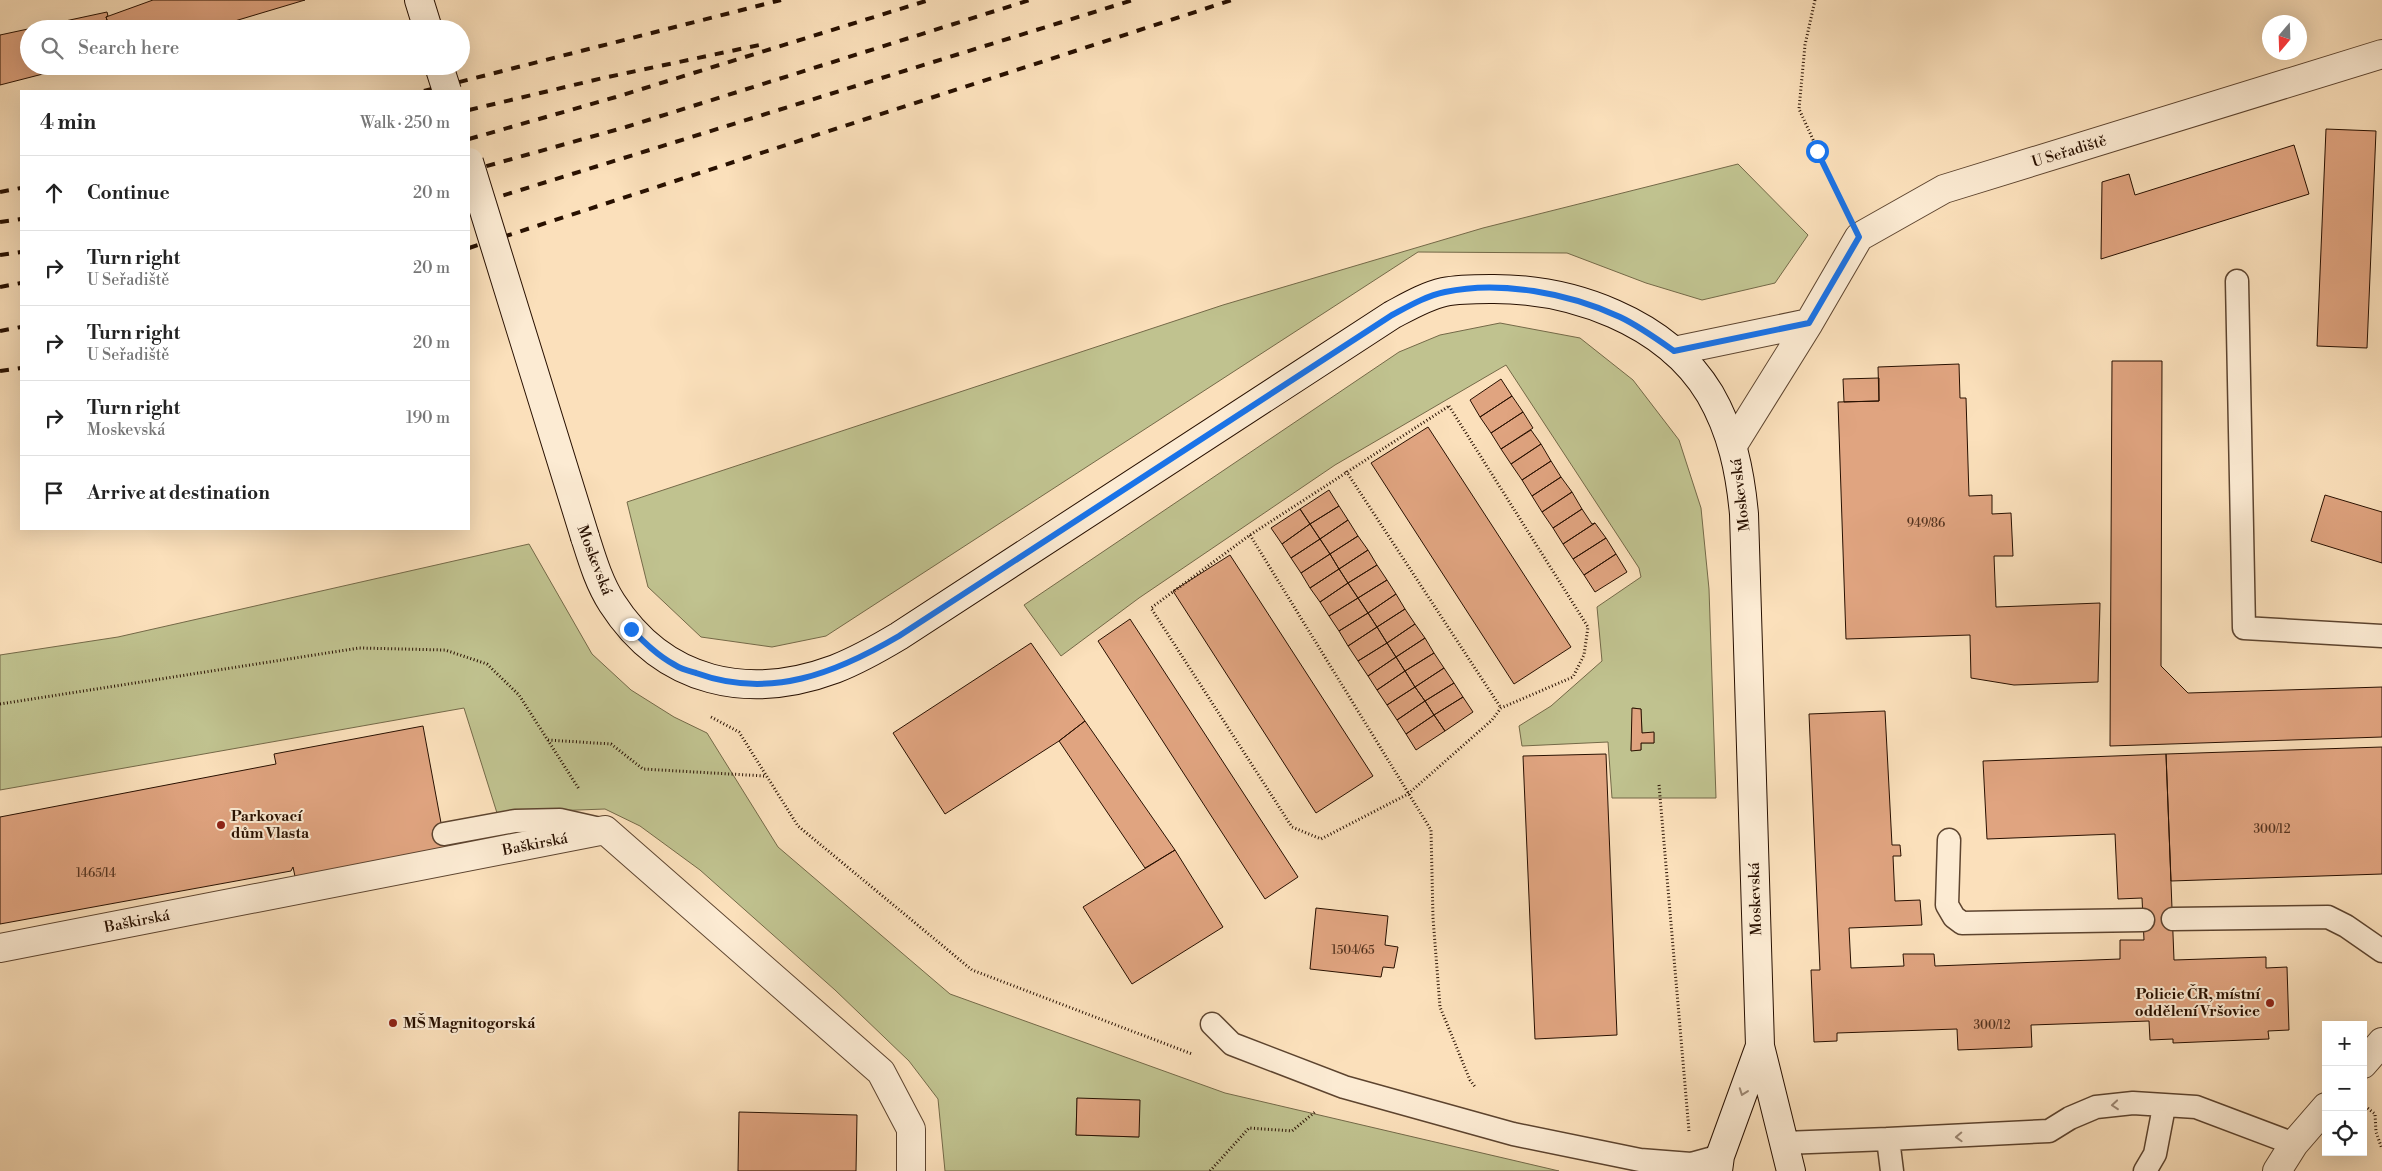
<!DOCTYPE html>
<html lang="en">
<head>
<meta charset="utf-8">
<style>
	:root { --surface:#fff; --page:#f2f2f2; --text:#222; --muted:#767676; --line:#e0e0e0 }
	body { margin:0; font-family:"Libre Bodoni",serif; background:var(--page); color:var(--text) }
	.controls { position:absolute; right:15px; bottom:15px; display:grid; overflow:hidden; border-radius:0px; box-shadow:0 5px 20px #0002 }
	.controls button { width:45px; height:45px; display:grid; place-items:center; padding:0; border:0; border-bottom:1px solid var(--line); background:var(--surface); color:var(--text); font:25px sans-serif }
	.compass { position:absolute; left:2262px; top:15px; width:45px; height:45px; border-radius:50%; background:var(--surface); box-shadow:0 5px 20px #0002; rotate:199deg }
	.stop { position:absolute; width:15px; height:15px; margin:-11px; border:4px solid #1a73e8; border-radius:50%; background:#fff }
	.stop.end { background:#1a73e8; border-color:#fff; box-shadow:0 1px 5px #0008 }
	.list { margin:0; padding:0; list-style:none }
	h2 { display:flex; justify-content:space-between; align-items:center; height:65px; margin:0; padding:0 20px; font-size:21px }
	h2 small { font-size:16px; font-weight:400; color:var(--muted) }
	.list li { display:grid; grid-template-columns:32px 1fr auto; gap:15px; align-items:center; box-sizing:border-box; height:75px; padding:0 20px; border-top:1px solid var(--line) }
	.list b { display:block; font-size:19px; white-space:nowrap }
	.list p { margin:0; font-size:16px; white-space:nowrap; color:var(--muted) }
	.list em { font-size:16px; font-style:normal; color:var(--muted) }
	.icon { flex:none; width:28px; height:28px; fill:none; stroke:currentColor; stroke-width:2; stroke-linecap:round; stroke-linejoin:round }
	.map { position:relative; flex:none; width:2382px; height:1171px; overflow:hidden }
	.search { position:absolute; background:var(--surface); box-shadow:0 5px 20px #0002; left:20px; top:20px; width:450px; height:55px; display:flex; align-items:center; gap:12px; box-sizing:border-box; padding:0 18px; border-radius:28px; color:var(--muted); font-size:19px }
	.panel { position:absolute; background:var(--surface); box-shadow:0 5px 20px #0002; left:20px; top:90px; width:450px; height:440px; border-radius:0px }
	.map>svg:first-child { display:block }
	.green { fill:#c0c28f; stroke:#746948; fill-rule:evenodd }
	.building { fill:#e0a480; stroke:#281000 }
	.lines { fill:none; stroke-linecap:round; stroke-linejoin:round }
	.lane-casing { stroke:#5d442f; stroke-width:25 }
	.street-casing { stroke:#5d442f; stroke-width:30 }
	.secondary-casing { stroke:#281000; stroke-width:30 }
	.path { stroke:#281000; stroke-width:3; stroke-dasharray:1 2.5; stroke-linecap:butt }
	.lane { stroke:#fcebd3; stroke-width:22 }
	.street { stroke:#fcebd3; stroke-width:28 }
	.secondary { stroke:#fcebd3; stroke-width:28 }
	.rail { stroke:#281000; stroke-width:4; stroke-dasharray:9 9; stroke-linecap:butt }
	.secondary-bridge-casing { stroke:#281000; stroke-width:30; stroke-linecap:butt }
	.secondary-bridge { stroke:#fcebd3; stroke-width:28 }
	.oneway { stroke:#9d8874 }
	.route { stroke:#1a73e8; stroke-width:6 }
	.poi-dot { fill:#8f2418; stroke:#fcebd3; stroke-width:2 }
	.labels { text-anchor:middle; stroke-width:4; stroke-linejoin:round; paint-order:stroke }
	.number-label { font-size:12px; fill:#563520 }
	.street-label { font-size:15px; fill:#281000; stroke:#fcebd3 }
	.poi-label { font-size:15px; font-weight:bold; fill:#281000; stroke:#fcebd3; text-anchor:start }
</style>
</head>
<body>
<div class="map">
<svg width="2382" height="1171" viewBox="0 0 2382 1171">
	<rect width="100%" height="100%" fill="#fbe0bb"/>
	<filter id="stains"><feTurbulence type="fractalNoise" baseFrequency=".004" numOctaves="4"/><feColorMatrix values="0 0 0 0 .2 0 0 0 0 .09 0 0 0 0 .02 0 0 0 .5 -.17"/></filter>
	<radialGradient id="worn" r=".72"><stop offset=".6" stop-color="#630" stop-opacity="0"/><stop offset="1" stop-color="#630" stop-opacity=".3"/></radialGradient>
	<path class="green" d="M1738 164 1808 235 1775 283 1702 300 1646 283 1567 253 1418 252 826 636 772 647 701 637 648 587 627 502 1223 305 1483 228Z
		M1500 323 1580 338 1633 380 1679 440 1701 508 1709 589 1716 798H1612L1608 742 1522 746 1519 726 1551 706 1602 661 1597 607 1641 577 1639 568 1506 365 1335 465 1139 598 1061 656 1024 605 1399 352 1440 335ZM1633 708 1641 709 1642 733H1654V743H1641V750H1631Z
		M529 544 592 654 631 690 674 717 707 733 778 847 950 994 1225 1093 1559 1171H945L938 1099 909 1061 835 990 700 870 640 826 605 809 497 813 464 708 0 790V655L118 637ZM1077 1098 1139 1137 1076 1135Z"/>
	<path class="building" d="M153 0H305L208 29H110L106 17Z
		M107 12 108 16 106 17 110 29H29V66H74L0 85V35Z
		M2326 129 2376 131 2367 348 2317 346Z
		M2294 145 2309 194 2101 259 2102 182 2129 174 2135 195Z
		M2112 361H2162L2161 666 2188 693 2382 687V737L2110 746Z
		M1959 364 1960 398H1966L1969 496 1992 495V514L2011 513 2013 556H1994L1996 607 2100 603 2098 682 2014 685 1971 678 1970 635 1846 639 1838 402 1879 401 1878 367Z
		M1879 378V401L1844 402 1843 379Z
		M1501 379 1512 396 1480 417 1470 400Z
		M1512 396 1523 412 1491 433 1480 417Z
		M1523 412 1533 428 1501 449 1491 433Z
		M1428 427 1571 647 1514 684 1371 463Z
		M1531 430 1541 444 1511 464 1501 449Z
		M1541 444 1551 461 1522 480 1511 464Z
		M1551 461 1561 477 1532 496 1522 480Z
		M1561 477 1572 492 1542 512 1532 496Z
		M1329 490 1339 506 1310 524 1300 509Z
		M1572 492 1582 509 1553 528 1542 512Z
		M2325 495 2382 512V563L2311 541Z
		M1339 506 1348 520 1320 539 1310 524Z
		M1300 509 1310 524 1282 544 1271 528Z
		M1582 509 1592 524 1595 523 1563 544 1553 528Z
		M1348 520 1358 536 1330 554 1320 539Z
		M1595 523 1606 538 1573 559 1563 544Z
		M1310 524 1320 539 1291 558 1282 544Z
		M1358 536 1368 550 1339 569 1330 554Z
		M1606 538 1616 554 1584 575 1573 559Z
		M1320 539 1330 554 1301 573 1291 558Z
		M1368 550 1377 565 1348 583 1339 569Z
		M1330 554 1339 569 1310 588 1301 573Z
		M1616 554 1627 572 1595 592 1584 575Z
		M1230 555 1373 776 1316 813 1173 591Z
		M1377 565 1387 580 1358 598 1348 583Z
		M1339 569 1348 583 1320 602 1310 588Z
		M1387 580 1396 594 1368 613 1358 598Z
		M1348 583 1358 598 1329 616 1320 602Z
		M1396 594 1405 609 1377 627 1368 613Z
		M1358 598 1368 613 1339 631 1329 616Z
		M1405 609 1415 624 1387 643 1377 627Z
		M1368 613 1377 627 1348 646 1339 631Z
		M1130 619 1298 877 1265 899 1098 641Z
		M1415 624 1425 638 1396 657 1387 643Z
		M1377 627 1387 643 1358 661 1348 646Z
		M1425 638 1434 653 1405 671 1396 657Z
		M1031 643 1085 721 1059 741 945 814 893 733Z
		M1387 643 1396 657 1368 676 1358 661Z
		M1434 653 1444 668 1415 687 1405 671Z
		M1396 657 1405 671 1377 690 1368 676Z
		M1444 668 1454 683 1425 701 1415 687Z
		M1405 671 1415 687 1387 705 1377 690Z
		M1454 683 1463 697 1434 715 1425 701Z
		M1415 687 1425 701 1397 720 1387 705Z
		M1463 697 1473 712 1445 731 1434 715Z
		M1425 701 1434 715 1406 734 1397 720Z
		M1632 708 1641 709 1642 733 1654 732V743H1641V750L1631 751Z
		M1885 711 1892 845H1900L1901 856H1893L1895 901 1920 900 1922 925 1849 928 1851 968 1904 966 1903 954H1934L1935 966 2120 959V940H2144L2142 898 2118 899 2115 834 1987 839 1983 761 2166 754 2174 960 2266 957V968L2287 967 2289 1030 2268 1031 2269 1039 2173 1043V1039L2150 1040 2149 1021 2031 1025 2032 1047 1958 1050 1957 1029 1837 1033V1041L1814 1042 1811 970H1820L1809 714Z
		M1434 715 1445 731 1416 750 1406 734Z
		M1085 721 1175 850 1145 868 1059 741Z
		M423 726 447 855 296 881 293 867 291 871 0 924V817L276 764 274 754Z
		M2382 747V874L2171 881 2166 754Z
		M1606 754 1617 1035 1535 1039 1523 756Z
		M1175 850 1223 927 1132 984 1083 907Z
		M1316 908 1388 916 1385 945 1398 947 1394 968 1383 967 1381 977 1310 969Z
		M1077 1098 1140 1100 1139 1137 1076 1135Z
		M739 1112 857 1115 856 1171H738Z"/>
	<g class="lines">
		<g class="lane-casing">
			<path id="lane" d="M2237 281 2244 628 2382 636
				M444 834 515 821 560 820 600 829
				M1949 840 1947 905 1954 917 1962 923 2143 920
				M2173 919 2328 917 2346 926 2382 951
				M1212 1024 1232 1044 1344 1087 1513 1134 1640 1160 1691 1164 1720 1156
				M1784 1143 1888 1139
				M1892 1171 1888 1139 2049 1131 2070 1118 2096 1107 2133 1103 2196 1107 2294 1144
				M2145 1171 2155 1154 2164 1107"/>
		</g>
		<g class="street-casing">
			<path id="street" d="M1674 351 1809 323
				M1733 445 1809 323 1859 237 1944 189 2382 54
				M0 948 605 830 881 1072 911 1129V1171
				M2363 1064 2382 1042
				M2277 1171 2294 1144 2326 1107"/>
		</g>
		<g class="secondary-casing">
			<path id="secondary" d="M419 0 428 29
				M585 537C592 559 599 583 612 603 664 684 749 701 835 669 858 660 879 648 899 636L1392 315C1409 306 1426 296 1444 292 1459 289 1475 289 1490 289 1571 288 1666 321 1710 394 1732 432 1740 471 1744 514L1760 1046 1791 1171
				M1718 1171 1720 1156 1760 1046"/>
		</g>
		<path class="path" d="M1815 0 1805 45 1799 109 1843 205
			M1449 406 1588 627 1584 655 1573 677 1501 708 1492 720 1408 794 1321 839 1292 827 1151 608 1250 535Z
			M1346 471 1501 708
			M1250 535 1431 830 1433 918 1440 1007 1470 1080 1476 1088
			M0 704 359 648 445 650 487 664 519 695 579 789
			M711 717 739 732 798 826 972 970 1192 1054
			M548 740 611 744 643 769 765 776
			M1659 785 1689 1131
			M2365 1106 2375 1114 2376 1132 2382 1149
			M1210 1171 1249 1128 1292 1131 1315 1112"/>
		<use href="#lane" class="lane"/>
		<use href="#street" class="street"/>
		<use href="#secondary" class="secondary"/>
		<path class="rail" d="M424 91 781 0
			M469 110 603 78 764 44
			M469 139 616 97 929 0
			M469 171 626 127 1030 0
			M0 192 21 188
			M469 206 1133 0
			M0 222 21 219
			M469 248 1232 0
			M0 255 21 252
			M0 287 21 283
			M0 331 21 327
			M0 371 21 368"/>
		<g class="secondary-bridge-casing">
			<path id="secondary-bridge" d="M439 66 447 91
				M469 162 585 537"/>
		</g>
		<use href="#secondary-bridge" class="secondary-bridge"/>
	</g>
	<defs><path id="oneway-chevron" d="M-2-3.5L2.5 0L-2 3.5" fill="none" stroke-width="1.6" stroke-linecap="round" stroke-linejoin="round" transform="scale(1.25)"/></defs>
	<g class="oneway">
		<use href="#oneway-chevron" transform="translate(1743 1092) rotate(110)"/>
		<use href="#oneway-chevron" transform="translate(2115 1105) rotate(175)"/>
		<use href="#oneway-chevron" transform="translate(1959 1137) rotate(178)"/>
	</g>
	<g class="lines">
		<path class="route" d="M631 629C644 642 658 656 675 665 681 669 689 671 696 673 770 700 836 673 899 636L1392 315C1409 306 1426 296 1445 292 1499 280 1569 293 1620 317 1639 326 1657 339 1674 351L1809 323 1859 237 1817 151"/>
	</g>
	<g class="poi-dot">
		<circle cx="221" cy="825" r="5"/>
		<circle cx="2270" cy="1003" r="5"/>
		<circle cx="393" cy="1023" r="5"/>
	</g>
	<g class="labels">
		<g class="number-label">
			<text x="1926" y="527">949/86</text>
			<text x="2272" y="833">300/12</text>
			<text x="96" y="877">1465/14</text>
			<text x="1353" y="954">1504/65</text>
			<text x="1992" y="1029">300/12</text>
		</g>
		<g class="street-label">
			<text transform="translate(2069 151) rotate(-17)" y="5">U Seřadiště</text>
			<text transform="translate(1740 495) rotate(-97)" y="5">Moskevská</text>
			<text transform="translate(595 560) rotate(69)" y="5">Moskevská</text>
			<text transform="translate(535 844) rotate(-11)" y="5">Baškirská</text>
			<text transform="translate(1755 899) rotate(-92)" y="5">Moskevská</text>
			<text transform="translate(137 921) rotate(-11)" y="5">Baškirská</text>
		</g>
		<g class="poi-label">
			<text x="231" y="821">Parkovací<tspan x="231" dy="17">dům Vlasta</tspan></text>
			<text x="2260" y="999" text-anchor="end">Policie ČR, místní<tspan x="2260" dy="17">oddělení Vršovice</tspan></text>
			<text x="403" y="1028">MŠ Magnitogorská</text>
		</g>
	</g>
	<rect width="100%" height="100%" filter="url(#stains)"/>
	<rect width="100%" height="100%" fill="url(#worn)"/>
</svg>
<div class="controls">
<button>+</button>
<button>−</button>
<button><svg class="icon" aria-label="locate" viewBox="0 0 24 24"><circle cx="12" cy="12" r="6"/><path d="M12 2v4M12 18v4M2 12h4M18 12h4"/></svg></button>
</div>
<svg class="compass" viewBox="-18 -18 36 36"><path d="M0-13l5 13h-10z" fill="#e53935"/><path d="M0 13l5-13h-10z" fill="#767676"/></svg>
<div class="stop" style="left:1817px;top:151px"></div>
<div class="stop end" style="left:631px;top:629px"></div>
<div class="search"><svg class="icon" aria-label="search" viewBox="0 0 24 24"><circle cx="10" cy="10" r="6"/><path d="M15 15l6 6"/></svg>Search here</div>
<section class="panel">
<h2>4 min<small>Walk · 250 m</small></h2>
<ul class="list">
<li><svg class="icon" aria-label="ahead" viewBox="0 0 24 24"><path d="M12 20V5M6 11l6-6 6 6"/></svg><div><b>Continue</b></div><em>20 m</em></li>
<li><svg class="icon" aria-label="right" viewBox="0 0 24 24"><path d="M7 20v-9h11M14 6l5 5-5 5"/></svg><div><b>Turn right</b><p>U Seřadiště</p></div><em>20 m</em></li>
<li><svg class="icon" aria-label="right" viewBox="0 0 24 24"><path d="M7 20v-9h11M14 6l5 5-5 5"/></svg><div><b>Turn right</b><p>U Seřadiště</p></div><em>20 m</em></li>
<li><svg class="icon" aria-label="right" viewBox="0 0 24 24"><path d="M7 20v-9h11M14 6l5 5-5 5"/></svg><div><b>Turn right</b><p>Moskevská</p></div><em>190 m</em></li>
<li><svg class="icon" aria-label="arrive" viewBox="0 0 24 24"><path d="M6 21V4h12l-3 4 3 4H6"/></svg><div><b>Arrive at destination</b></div></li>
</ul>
</section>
</div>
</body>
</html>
